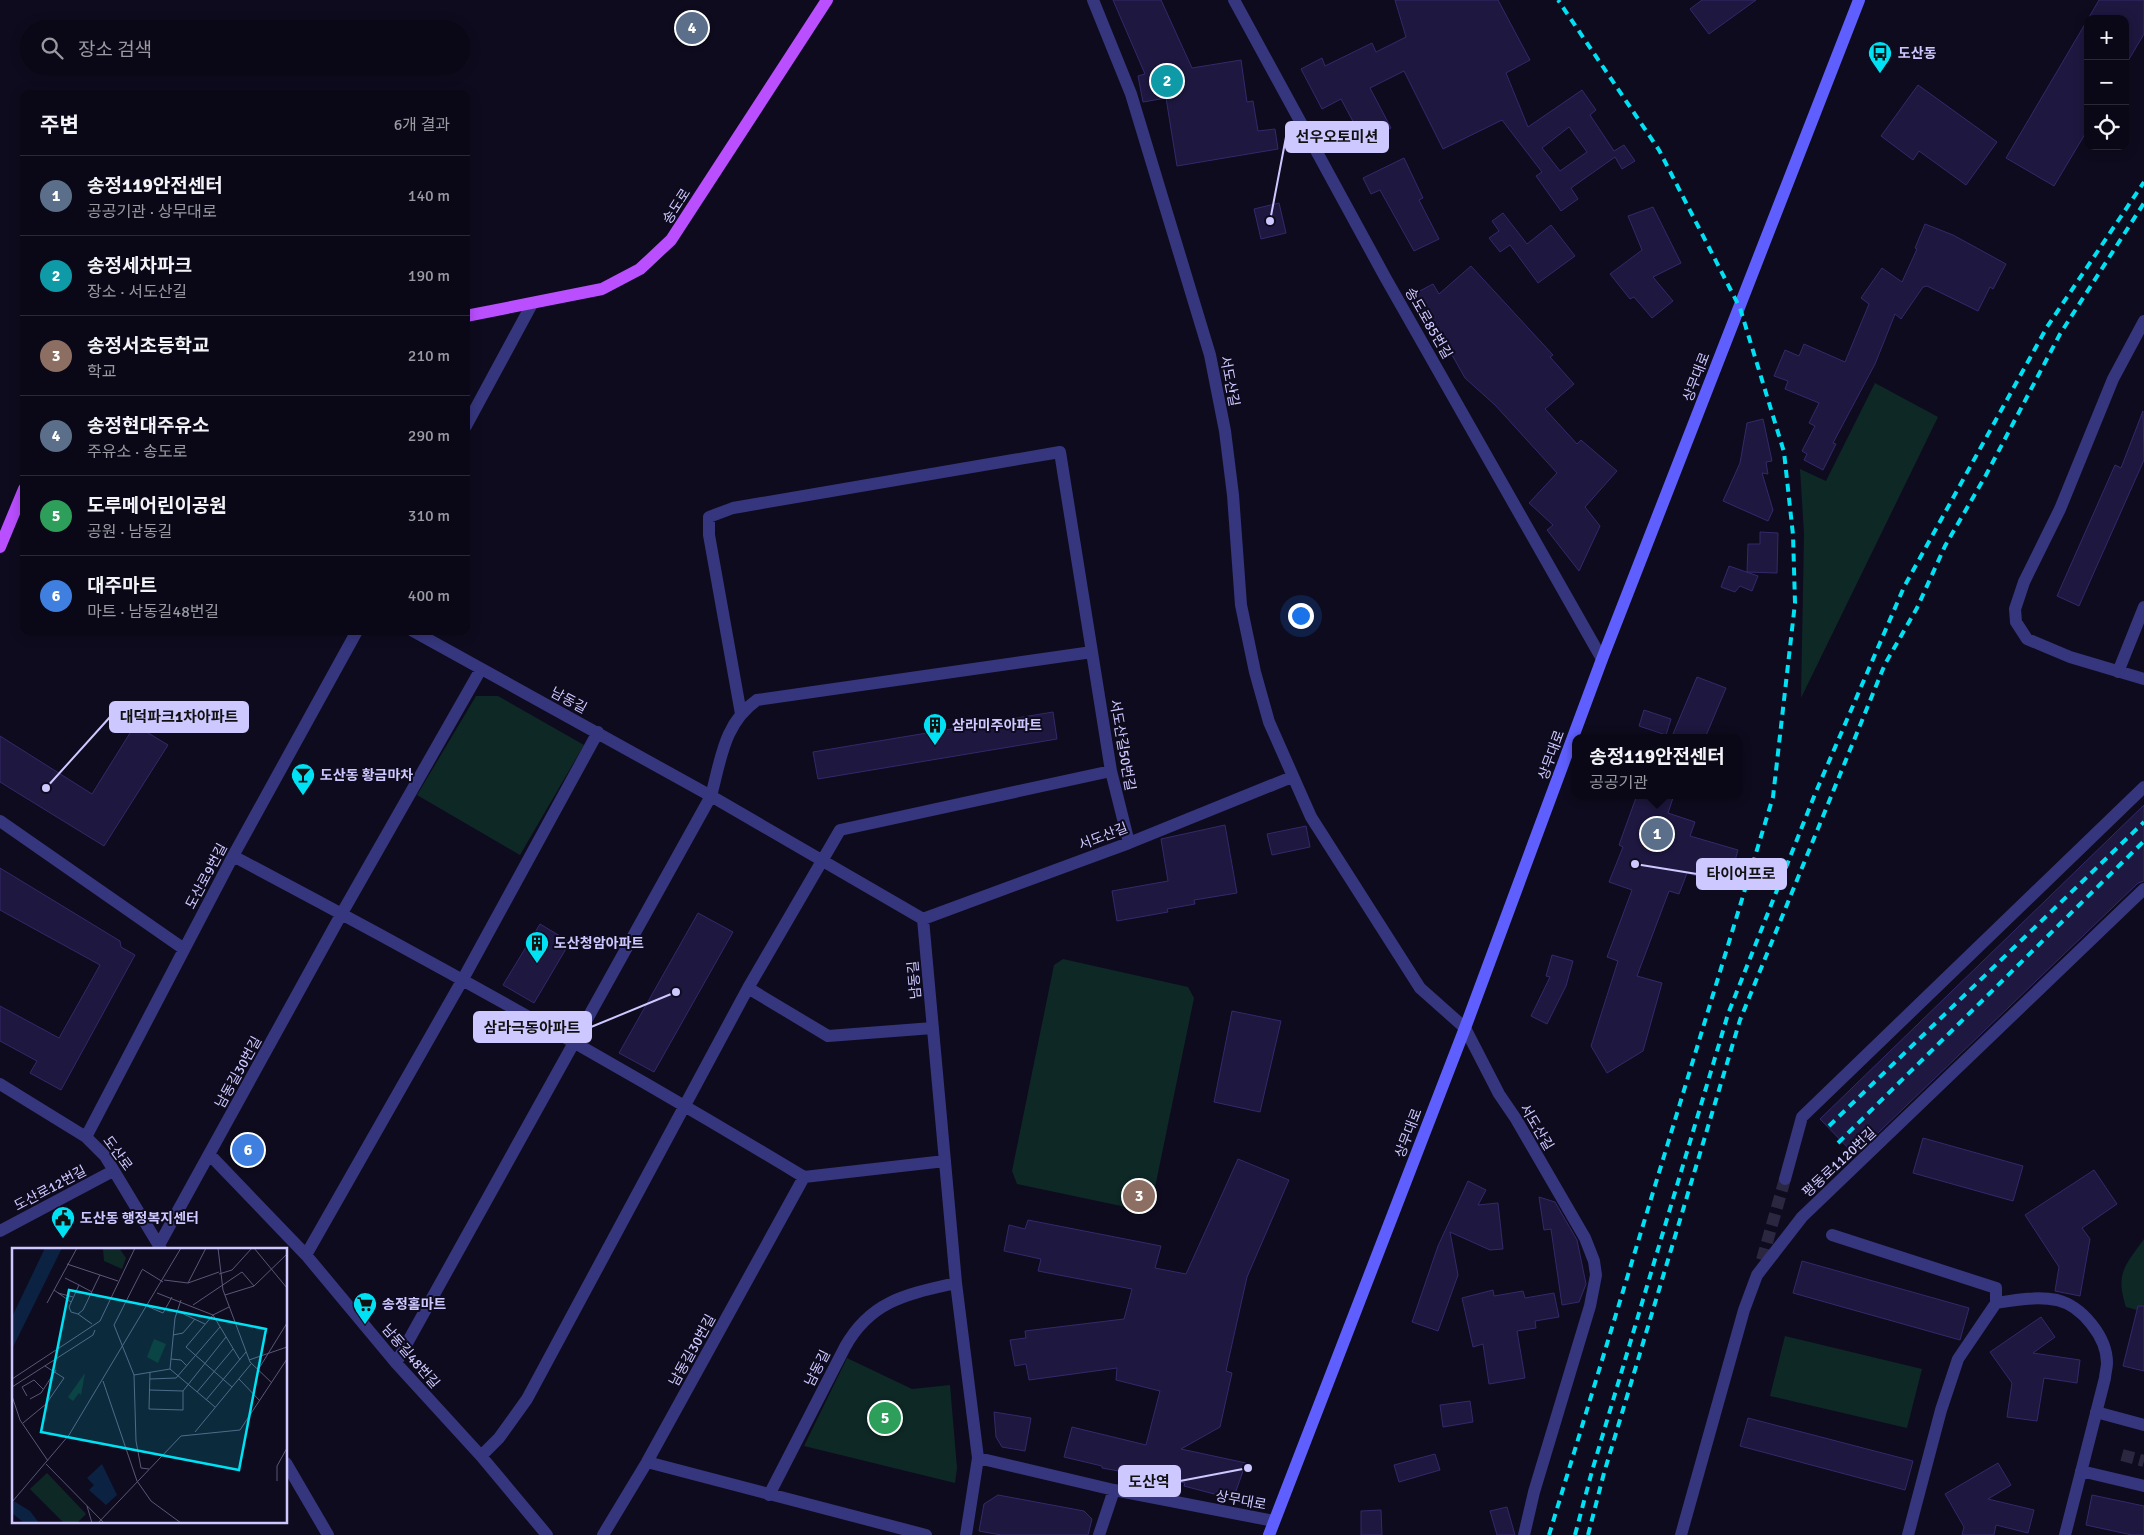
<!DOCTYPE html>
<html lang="ko">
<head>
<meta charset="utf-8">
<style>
	:root { --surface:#0a0816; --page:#13111f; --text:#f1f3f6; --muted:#999aa1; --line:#2a2935; --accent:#00e1f3 }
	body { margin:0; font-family:Signika,"Noto Sans KR",sans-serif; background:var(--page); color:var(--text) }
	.controls { position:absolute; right:15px; top:15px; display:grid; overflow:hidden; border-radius:10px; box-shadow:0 2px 12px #0003 }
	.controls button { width:45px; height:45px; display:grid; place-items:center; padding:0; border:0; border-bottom:1px solid var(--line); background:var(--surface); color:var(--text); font:25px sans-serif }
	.you { position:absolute; left:1300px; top:615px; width:18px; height:18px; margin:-12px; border:4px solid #fff; border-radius:50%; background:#1a73e8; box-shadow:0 0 0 8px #1a73e833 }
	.badge { display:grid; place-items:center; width:32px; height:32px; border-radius:50%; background:var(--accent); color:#fff; font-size:16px; font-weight:700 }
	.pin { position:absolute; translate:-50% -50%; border:2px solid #fff; box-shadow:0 1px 5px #0006 }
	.popup { position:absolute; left:1572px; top:734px; width:170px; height:65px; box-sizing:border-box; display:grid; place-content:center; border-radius:10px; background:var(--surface); filter:drop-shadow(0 1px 4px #0005); font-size:16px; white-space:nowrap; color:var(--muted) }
	.popup b { font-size:19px; color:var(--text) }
	.popup::after { content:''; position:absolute; left:50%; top:100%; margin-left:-10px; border:10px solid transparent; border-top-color:var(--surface) }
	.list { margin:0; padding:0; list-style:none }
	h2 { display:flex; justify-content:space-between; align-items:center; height:65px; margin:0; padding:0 20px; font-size:21px }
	h2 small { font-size:16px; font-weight:400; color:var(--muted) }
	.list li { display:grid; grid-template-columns:32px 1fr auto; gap:15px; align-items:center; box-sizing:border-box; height:80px; padding:0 20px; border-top:1px solid var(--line) }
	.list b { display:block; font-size:19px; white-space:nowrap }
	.list p { margin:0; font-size:16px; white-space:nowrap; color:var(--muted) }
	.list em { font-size:16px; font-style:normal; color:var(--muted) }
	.icon { flex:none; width:28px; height:28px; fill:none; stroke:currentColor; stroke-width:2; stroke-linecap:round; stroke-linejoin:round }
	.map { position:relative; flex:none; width:2144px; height:1535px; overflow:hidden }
	.search { position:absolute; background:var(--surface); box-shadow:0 2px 12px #0003; left:20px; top:20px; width:450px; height:55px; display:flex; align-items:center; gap:12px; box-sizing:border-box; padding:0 18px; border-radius:28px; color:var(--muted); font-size:19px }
	.panel { position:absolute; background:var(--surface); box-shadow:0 2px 12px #0003; left:20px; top:90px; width:450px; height:545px; border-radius:10px }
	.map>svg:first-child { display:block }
	.green { fill:#0e2826 }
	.building { fill:#1e173f; stroke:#34296b; fill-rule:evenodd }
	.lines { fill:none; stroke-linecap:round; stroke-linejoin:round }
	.street-tunnel { stroke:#2b2740; stroke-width:12; stroke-dasharray:12 6; stroke-linecap:butt }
	.street { stroke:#36367e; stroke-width:12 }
	.secondary { stroke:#5f5fff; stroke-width:12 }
	.primary { stroke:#b94fff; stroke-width:12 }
	.rail { stroke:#00e1f3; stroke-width:4; stroke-dasharray:8 6; stroke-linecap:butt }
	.labels { text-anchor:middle; stroke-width:4; stroke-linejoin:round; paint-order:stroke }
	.poi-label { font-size:14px; font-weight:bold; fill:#cdc8ff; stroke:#0e0b1e; text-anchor:start }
	.street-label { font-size:14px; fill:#cdc8ff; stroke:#0e0b1e }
	.inset-road { fill:none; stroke:#5a5778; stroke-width:1 }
	.view { fill:#00e1f3; fill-opacity:0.15; stroke:#00e1f3; stroke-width:2.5 }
	.inset-edge { fill:none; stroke:#cdc8ff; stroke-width:2.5 }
	.leader { fill:none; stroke:#cdc8ff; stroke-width:2 }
	.callout-dot { fill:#cdc8ff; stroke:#0e0b1e; stroke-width:2 }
	.callout { fill:#cdc8ff; stroke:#cdc8ff; stroke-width:2 }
	.callout-label { font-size:15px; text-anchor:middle; font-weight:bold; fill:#111 }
</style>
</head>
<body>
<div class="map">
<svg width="2144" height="1535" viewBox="0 0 2144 1535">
	<rect width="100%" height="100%" fill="#0e0b1e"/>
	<path class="green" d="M1875 383 1938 417 1801 698 1804 534 1800 469 1826 481Z
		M476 696H498L584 745 520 855 417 795Z
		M1063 959 1188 987 1194 998 1152 1202 1140 1210 1017 1184 1012 1171 1054 965Z
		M2144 1239V1312L2126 1307C2115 1273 2125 1266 2144 1239Z
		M1785 1336 1922 1369 1907 1428 1770 1396Z
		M847 1358 912 1389 950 1385 957 1468 955 1483 804 1446Z"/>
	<path class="building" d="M1113 0H1161L1192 68 1241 60 1247 102 1253 101 1258 131 1275 129 1278 149 1177 166 1166 98 1143 102 1138 76 1145 74Z
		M1395 0H1498L1530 60 1506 73 1528 127 1582 90 1596 110 1590 115 1614 151 1624 145 1635 161 1622 169 1615 157 1571 188 1578 199 1561 211 1536 176 1542 172 1502 120 1443 149 1404 71 1370 88 1391 128 1358 145 1351 130 1356 127 1341 99 1322 109 1301 69 1322 58 1325 66 1372 43 1376 52 1406 37ZM1569 127 1587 152 1560 171 1542 148Z
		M1702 0H1756L1709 34 1690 9Z
		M2099 0H2144V34L2125 66V19H2088Z
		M2088 19V129L2054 186 2006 158Z
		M1918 85 1997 142 1966 185 1919 151 1913 160 1881 136Z
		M1404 158 1423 198 1419 200 1439 239 1414 251 1380 190 1371 194 1363 178Z
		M1279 203 1286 233 1261 239 1254 209Z
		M1653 207 1681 263 1653 277 1673 301 1652 318 1634 297 1630 299 1610 274 1642 250 1628 216Z
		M1503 213 1527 244 1551 225 1575 256 1538 283 1510 245 1500 252 1489 238 1499 231 1492 221Z
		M1925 224 1953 235 2006 264 1993 289 1990 287 1978 311 1927 286 1923 287 1901 319 1895 314 1875 364 1833 443 1836 444 1823 470 1804 460 1807 454 1802 451 1815 426 1809 423 1819 403 1785 389 1788 381 1774 376 1785 350 1799 356 1804 344 1845 362 1869 304 1861 298 1882 268 1902 282 1917 249 1915 248Z
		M1471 266 1553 355 1550 357 1574 384 1545 409 1577 444 1581 440 1617 471 1585 507 1600 526 1579 571 1547 530 1553 525 1529 503 1557 473 1495 405 1465 378 1433 321 1429 323 1414 294 1433 284 1439 294Z
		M2143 411 2144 460 2079 606 2057 596 2115 465 2121 468Z
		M1763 419 1772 461 1766 462 1768 474 1762 473 1773 510 1768 521 1723 501 1740 463 1747 423Z
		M1760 532 1778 533 1777 573 1747 572 1748 544H1760Z
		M1729 566 1758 576 1752 591 1740 586 1735 592 1721 587Z
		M1697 677 1726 688 1705 738H1683L1673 734Z
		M1644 710 1671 719 1666 735 1639 726Z
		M1053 712 1057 739 818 779 813 752Z
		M135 725 168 745 104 846 0 782V736L92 794Z
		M1637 795H1674L1668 813 1695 822 1690 836 1738 850 1728 885 1687 873 1679 894 1669 891 1637 976 1662 983 1643 1051 1607 1073 1591 1046 1618 961 1607 957 1632 890 1609 882 1623 847 1619 845Z
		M2144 805V881L2138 883 1855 1155 1820 1119Z
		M1225 825 1237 893 1194 900 1195 904 1167 909 1168 912 1117 921 1112 891 1168 881 1161 839Z
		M1306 826 1310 847 1272 855 1267 834Z
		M0 868 120 941 121 947 135 955 61 1090 30 1073 37 1061 0 1041V1006L59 1038 100 965 0 910Z
		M698 913 733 932 654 1072 619 1053Z
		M540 924 570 942 534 1003 503 985Z
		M1552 955 1573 961 1566 986 1547 1024 1531 1016 1550 977 1546 976Z
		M1232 1011 1281 1021 1260 1112 1214 1102Z
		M1923 1138 2023 1166 2013 1201 1913 1173Z
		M1238 1159 1289 1180 1247 1277 1226 1371 1232 1373 1220 1427 1181 1449 1246 1463 1233 1499 1184 1486 1185 1483 1102 1468V1466L1064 1457 1072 1427 1146 1445 1160 1391 1116 1380 1117 1368 1029 1380 1026 1364 1015 1366 1010 1340 1026 1338 1025 1331 1124 1319 1132 1289 1038 1271 1041 1259 1004 1251 1009 1225 1025 1229 1028 1220 1161 1246 1155 1268 1186 1274Z
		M2094 1170 2117 1204 2082 1228 2090 1239 2080 1296 2055 1291 2059 1267 2025 1215Z
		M1468 1181 1486 1190 1478 1205 1498 1203 1503 1249 1490 1250 1450 1232 1458 1275 1438 1331 1412 1322 1438 1246Z
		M1539 1197 1555 1202 1577 1240 1586 1284 1579 1302 1562 1305 1551 1229 1544 1230Z
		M1802 1261 1969 1308 1960 1340 1793 1293Z
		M1493 1290 1494 1296 1523 1291 1525 1298 1554 1293 1559 1317 1535 1321 1536 1328 1517 1331 1525 1378 1489 1384 1483 1344 1473 1347 1462 1298Z
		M2138 1306H2144V1371L2123 1366Z
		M2041 1317 2055 1337 2033 1353 2080 1360 2077 1383 2044 1378 2037 1421 2007 1417 2012 1383 1990 1352Z
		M1470 1401 1473 1422 1443 1427 1440 1405Z
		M994 1412 1031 1418 1025 1451 1002 1447 996 1437Z
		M1748 1418 1913 1461 1905 1490 1740 1446Z
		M1435 1454 1440 1470 1399 1482 1394 1465Z
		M1998 1463 2011 1485 1988 1499 2034 1510 2028 1533 1996 1525 1994 1535H1962L1964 1527 1945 1494Z
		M998 1495 1084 1511 1092 1519 1088 1535H1001L979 1531 984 1504Z
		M2092 1495 2144 1506V1535H2132L2086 1525Z
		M1507 1507 1515 1535H1497L1490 1511Z
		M1381 1510 1382 1535H1361V1511Z"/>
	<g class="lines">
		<path class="street-tunnel" d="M1762 1260 1785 1179
			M2122 1455 2144 1461"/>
		<path class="street" d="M1093 0 1131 94 1210 355 1225 431 1233 495 1241 605 1255 672 1269 722 1311 817 1420 988 1465 1028 1499 1094 1516 1119 1585 1238 1594 1261 1596 1275 1590 1306 1534 1492 1524 1535
			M1234 0 1385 277 1602 659
			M2144 321 2113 379 2060 509 2024 582 2015 609 2016 622 2027 639 2070 657 2144 679
			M466 426 532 304
			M413 631 711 796 923 919 956 1283 978 1458 966 1535
			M2118 672 2144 607
			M741 714 709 535V517L733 508 1060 452 1111 771 1129 843
			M0 821 184 949
			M233 856C426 958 617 1064 804 1177L647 1462 603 1535
			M923 919 1129 843 1292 777
			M748 988 828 1036 933 1028
			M0 1084 86 1137 105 1156 161 1249
			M86 1137 233 856 357 631
			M210 1155 306 1255 396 1363 481 1456 547 1535
			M804 1177 945 1161
			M1785 1179 1802 1117 2144 787
			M0 1231 113 1171
			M1832 1235 1996 1288V1303
			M159 1245 342 913 481 669
			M306 1255 463 979 598 732
			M396 1363 711 796C721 759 724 723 757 700L1092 652
			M2096 1412 2144 1425
			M481 1456 499 1438 527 1399 748 988 840 830 1111 771
			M978 1458 1114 1490
			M647 1462 926 1535
			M286 1463 328 1535
			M2081 1471 2144 1486
			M769 1495 845 1347C871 1300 908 1294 956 1283
			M1099 1535 1114 1490 1274 1521
			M1681 1535 1744 1310 1757 1275 1802 1217 2144 889
			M1908 1535 1941 1410 1958 1359 1996 1303C2015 1300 2037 1296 2057 1300 2082 1306 2107 1337 2107 1363 2107 1368 2105 1374 2105 1378L2065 1535"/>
		<path class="secondary" d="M1269 1535 1465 1028 1602 659 1859 0"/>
		<path class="primary" d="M466 316 602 289 640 269 671 240 827 0
			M0 547 24 489"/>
		<path class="rail" d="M1829 1126 2144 822
			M1838 1143 2144 841
			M1549 1535 1773 797 1795 603 1793 535 1784 452 1740 308 1659 150 1558 0
			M1575 1535 1592 1471 1728 1014 1815 794 1904 587 2047 327 2144 182
			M1588 1535 1604 1473 1740 1020 1885 664 1917 608 1945 546 1986 475 2060 334 2144 203"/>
	</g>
	<defs>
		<g id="bus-pin" transform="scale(1.25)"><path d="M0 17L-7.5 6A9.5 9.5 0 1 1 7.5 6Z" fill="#00e1f3" stroke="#0e0b1e"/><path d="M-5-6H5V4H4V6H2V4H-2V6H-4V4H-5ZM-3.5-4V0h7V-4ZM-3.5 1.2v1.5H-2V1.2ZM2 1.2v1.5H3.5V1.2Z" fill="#111"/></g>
		<g id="building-pin" transform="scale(1.25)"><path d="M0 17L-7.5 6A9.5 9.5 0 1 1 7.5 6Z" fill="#00e1f3" stroke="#0e0b1e"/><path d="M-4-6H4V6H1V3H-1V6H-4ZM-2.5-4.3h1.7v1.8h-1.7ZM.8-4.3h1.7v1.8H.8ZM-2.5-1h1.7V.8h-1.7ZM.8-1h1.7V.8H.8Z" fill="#111"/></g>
		<g id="bar-pin" transform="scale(1.25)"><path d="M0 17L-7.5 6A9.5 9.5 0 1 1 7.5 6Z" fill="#00e1f3" stroke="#0e0b1e"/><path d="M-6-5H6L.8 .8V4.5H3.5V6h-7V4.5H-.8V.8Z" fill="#111"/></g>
		<g id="civic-pin" transform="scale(1.25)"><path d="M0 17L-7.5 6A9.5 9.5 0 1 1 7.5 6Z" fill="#00e1f3" stroke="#0e0b1e"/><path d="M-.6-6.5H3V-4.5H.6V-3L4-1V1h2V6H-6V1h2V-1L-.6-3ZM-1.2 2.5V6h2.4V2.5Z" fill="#111"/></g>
		<g id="supermarket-pin" transform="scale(1.25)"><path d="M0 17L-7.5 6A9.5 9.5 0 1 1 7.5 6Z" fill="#00e1f3" stroke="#0e0b1e"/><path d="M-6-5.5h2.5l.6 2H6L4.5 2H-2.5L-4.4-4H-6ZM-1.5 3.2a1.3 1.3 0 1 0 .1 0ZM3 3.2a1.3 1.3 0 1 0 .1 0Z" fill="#111"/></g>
	</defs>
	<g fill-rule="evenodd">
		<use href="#bus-pin" x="1880" y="53"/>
		<use href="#building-pin" x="935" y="725"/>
		<use href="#bar-pin" x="303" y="775"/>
		<use href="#building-pin" x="537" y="943"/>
		<use href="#civic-pin" x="63" y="1218"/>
		<use href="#supermarket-pin" x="365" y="1304"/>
	</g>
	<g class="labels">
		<g class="poi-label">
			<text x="1898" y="58">도산동</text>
			<text x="952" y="730">삼라미주아파트</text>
			<text x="320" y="780">도산동 황금마차</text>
			<text x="554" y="948">도산청암아파트</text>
			<text x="80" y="1223">도산동 행정복지센터</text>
			<text x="382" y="1309">송정홈마트</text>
		</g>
		<g class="street-label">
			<text transform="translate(676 206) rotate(-57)" y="5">송도로</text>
			<text transform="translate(1429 323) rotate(60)" y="5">송도로85번길</text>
			<text transform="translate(1696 377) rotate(-69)" y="5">상무대로</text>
			<text transform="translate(1230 381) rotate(79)" y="5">서도산길</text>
			<text transform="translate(569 700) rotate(28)" y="5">남동길</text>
			<text transform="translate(1123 745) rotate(80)" y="5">서도산길50번길</text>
			<text transform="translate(1551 755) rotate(-70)" y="5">상무대로</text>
			<text transform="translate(1103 836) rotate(-21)" y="5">서도산길</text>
			<text transform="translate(206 876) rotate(-62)" y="5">도산로9번길</text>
			<text transform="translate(914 980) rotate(-95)" y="5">남동길</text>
			<text transform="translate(238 1072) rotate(-61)" y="5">남동길30번길</text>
			<text transform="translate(1537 1127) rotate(59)" y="5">서도산길</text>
			<text transform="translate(1408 1133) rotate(-69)" y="5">상무대로</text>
			<text transform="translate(118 1153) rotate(54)" y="5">도산로</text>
			<text transform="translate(1839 1162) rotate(-43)" y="5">평동로1120번길</text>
			<text transform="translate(50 1188) rotate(-28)" y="5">도산로12번길</text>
			<text transform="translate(692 1350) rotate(-61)" y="5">남동길30번길</text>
			<text transform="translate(411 1356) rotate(49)" y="5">남동길48번길</text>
			<text transform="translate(817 1368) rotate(-63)" y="5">남동길</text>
			<text transform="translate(1241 1500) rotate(11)" y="5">상무대로</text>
		</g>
	</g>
	<g transform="translate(12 1248)">
		<rect width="275" height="275" fill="#0e0b1e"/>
		<path d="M107 0 114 10 110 21 92 13 91 1ZM142 91 154 96 146 115 135 109ZM73 125 69 147 67 145 61 153 56 149ZM35 225 74 266 65 275H52L18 241Z" fill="#0e2826"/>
		<path d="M33 0H50L0 101V69ZM90 216 105 247 94 257 77 242 82 237 75 230ZM0 252 18 263 27 275H12L0 265Z" fill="#0b2242"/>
		<path class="inset-road" d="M206 0 211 42 238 114 260 135M242 0 275 40M55 16 106 33M130 21 151 34M130 22 102 77 122 127 124 193 129 220 137 221M207 26 220 22 240 0M53 30 67 37M152 32 176 35 207 24M176 35 194 0M42 42 59 54M80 44 67 37 57 59 59 64 66 66 71 62 84 35 88 27M46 45 61 49M145 45 201 67 228 112M213 47 242 38 275 6M169 52 163 70 158 121 203 159M35 55 65 0M181 57 230 24 242 38M137 59 151 65 160 49M217 59 201 67 174 99 220 139M165 63 193 76M66 66 80 76M161 87 171 85 183 71M159 111 169 112 175 118M237 112 275 99M246 122 275 75M138 124 137 161 171 162V143M122 127 158 121M0 131 88 73 123 0M138 131 164 130 208 79M227 131 248 153M91 133 125 233 139 253 169 275M0 139 81 87 83 82M138 142 171 143 214 89M185 144 221 101M0 148 8 172 36 213M15 148 10 139 22 132 31 141M18 151 29 145 44 122M194 152 234 104M11 175 34 156 52 130 33 118M183 184 239 116M34 216 92 275M275 217V234M265 233V218L275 200M0 254 57 187 169 0M75 258 80 275M86 275 169 188 228 182 275 111"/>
		<path class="view" d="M57 42 254 81 227 222 29 184Z"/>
		<rect width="275" height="275" class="inset-edge"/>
	</g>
	<path class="leader" d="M1270 221L1286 137M46 788L110 717M1635 864L1697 874M676 992L591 1027M1248 1468L1180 1481"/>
	<g class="callout-dot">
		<circle cx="1270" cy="221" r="5"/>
		<circle cx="46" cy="788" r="5"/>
		<circle cx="1635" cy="864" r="5"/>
		<circle cx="676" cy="992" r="5"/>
		<circle cx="1248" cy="1468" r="5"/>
	</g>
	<g class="callout">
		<rect x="1286" y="122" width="102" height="30" rx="5"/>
		<rect x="110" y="702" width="138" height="30" rx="5"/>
		<rect x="1697" y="859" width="89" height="30" rx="5"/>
		<rect x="474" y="1012" width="117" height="30" rx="5"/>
		<rect x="1119" y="1466" width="61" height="30" rx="5"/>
	</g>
	<g class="callout-label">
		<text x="1337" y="142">선우오토미션</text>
		<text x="179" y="722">대덕파크1차아파트</text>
		<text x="1741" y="879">타이어프로</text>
		<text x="532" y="1033">삼라극동아파트</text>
		<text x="1149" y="1487">도산역</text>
	</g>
</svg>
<div class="controls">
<button>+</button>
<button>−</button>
<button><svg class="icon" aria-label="locate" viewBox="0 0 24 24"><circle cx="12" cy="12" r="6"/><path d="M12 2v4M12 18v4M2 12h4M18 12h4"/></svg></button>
</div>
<div class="you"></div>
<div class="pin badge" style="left:1657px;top:834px;background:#5c6f8a">1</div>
<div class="popup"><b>송정119안전센터</b>공공기관</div>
<div class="pin badge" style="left:1167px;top:81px;background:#0f9aa8">2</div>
<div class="pin badge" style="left:1139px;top:1196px;background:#8d6e63">3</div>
<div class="pin badge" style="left:692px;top:28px;background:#5c6f8a">4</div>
<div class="pin badge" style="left:885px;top:1418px;background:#2e9e5b">5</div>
<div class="pin badge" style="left:248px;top:1150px;background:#3f7fe0">6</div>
<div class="search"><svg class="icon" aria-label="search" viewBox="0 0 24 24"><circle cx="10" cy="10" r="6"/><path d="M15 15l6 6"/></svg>장소 검색</div>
<section class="panel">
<h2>주변<small>6개 결과</small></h2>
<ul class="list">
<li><span class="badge" style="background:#5c6f8a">1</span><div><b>송정119안전센터</b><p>공공기관 · 상무대로</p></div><em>140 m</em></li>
<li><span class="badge" style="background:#0f9aa8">2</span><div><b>송정세차파크</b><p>장소 · 서도산길</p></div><em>190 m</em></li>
<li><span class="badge" style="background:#8d6e63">3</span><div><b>송정서초등학교</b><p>학교</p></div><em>210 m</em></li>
<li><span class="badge" style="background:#5c6f8a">4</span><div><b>송정현대주유소</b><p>주유소 · 송도로</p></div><em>290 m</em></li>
<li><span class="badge" style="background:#2e9e5b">5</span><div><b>도루메어린이공원</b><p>공원 · 남동길</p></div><em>310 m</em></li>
<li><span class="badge" style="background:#3f7fe0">6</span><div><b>대주마트</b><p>마트 · 남동길48번길</p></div><em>400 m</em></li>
</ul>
</section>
</div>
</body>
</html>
